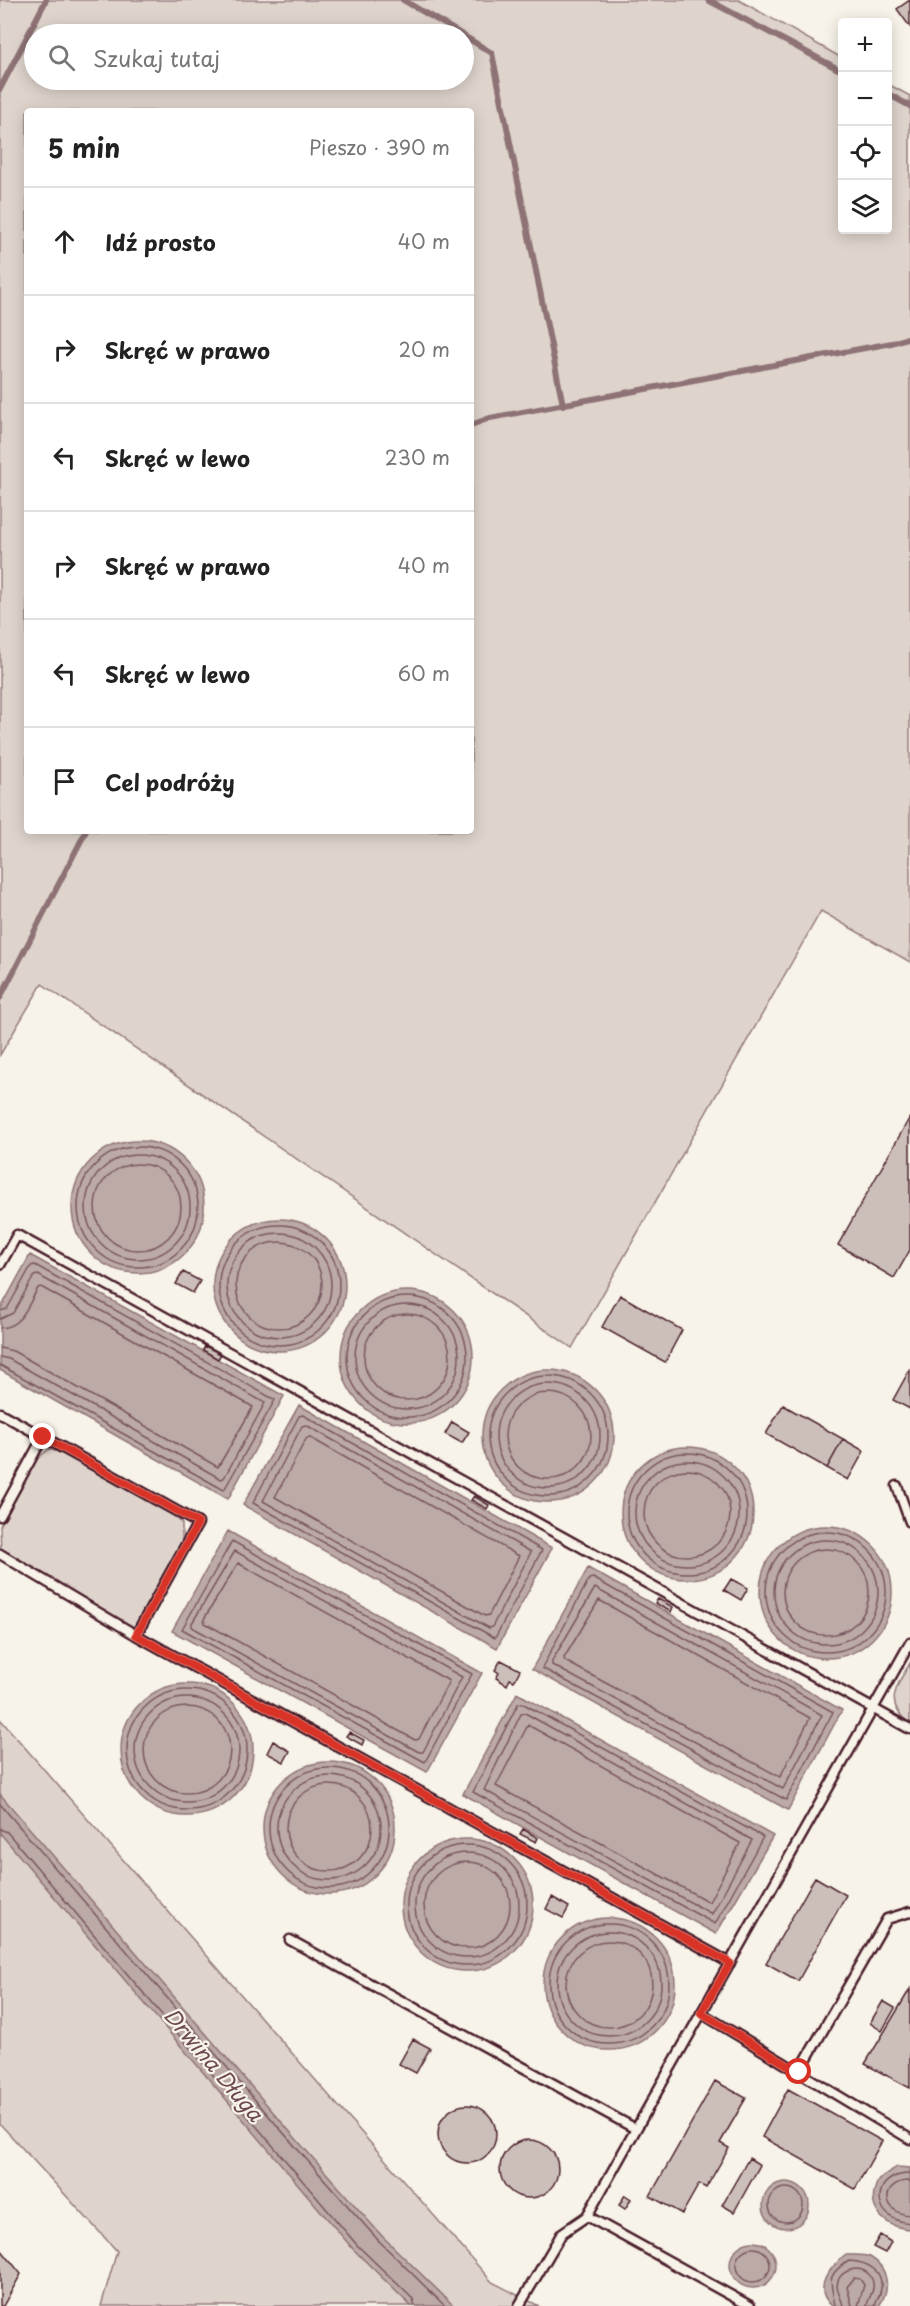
<!DOCTYPE html>
<html lang="pl">
<head>
<meta charset="utf-8">
<style>
	:root { --surface:#fff; --page:#f2f2f2; --text:#222; --muted:#767676; --line:#e0e0e0 }
	body { margin:0; font-family:"Playpen Sans",sans-serif; background:var(--page); color:var(--text) }
	.controls { position:absolute; right:18px; top:18px; display:grid; overflow:hidden; border-radius:6px; box-shadow:0 3px 15px #0003 }
	.controls button { width:54px; height:54px; display:grid; place-items:center; padding:0; border:0; border-bottom:2px solid var(--line); background:var(--surface); color:var(--text); font:30px sans-serif }
	.stop { position:absolute; width:18px; height:18px; margin:-14px; border:4px solid #d93025; border-radius:50%; background:#fff }
	.stop.end { background:#d93025; border-color:#fff; box-shadow:0 2px 6px #0008 }
	.list { margin:0; padding:0; list-style:none }
	h2 { display:flex; justify-content:space-between; align-items:center; height:78px; margin:0; padding:0 24px; font-size:26px }
	h2 small { font-size:20px; font-weight:400; color:var(--muted) }
	.list li { display:grid; grid-template-columns:39px 1fr auto; gap:18px; align-items:center; box-sizing:border-box; height:108px; padding:0 24px; border-top:2px solid var(--line) }
	.list b { display:block; font-size:22px; white-space:nowrap }
	.list em { font-size:20px; font-style:normal; color:var(--muted) }
	.icon { flex:none; width:33px; height:33px; fill:none; stroke:currentColor; stroke-width:2; stroke-linecap:round; stroke-linejoin:round }
	.map { position:relative; flex:none; width:910px; height:2306px; overflow:hidden }
	.search { position:absolute; background:var(--surface); box-shadow:0 3px 15px #0003; left:24px; top:24px; width:450px; height:66px; display:flex; align-items:center; gap:15px; box-sizing:border-box; padding:0 21px; border-radius:33px; color:var(--muted); font-size:22px }
	.panel { position:absolute; background:var(--surface); box-shadow:0 3px 15px #0003; left:24px; top:108px; width:450px; height:726px; border-radius:6px }
	.map>svg:first-child { display:block }
	.green { fill:#ded4cc; stroke:#947a7c; stroke-width:1.5; fill-rule:evenodd }
	.water { fill:#bcaaa7; stroke:#8e7275; stroke-width:1.5 }
	.lines { fill:none; stroke-linecap:round; stroke-linejoin:round }
	.shore { stroke:#78575d; stroke-width:1.5 }
	.stream { stroke:#8e7275; stroke-width:6 }
	.building { fill:#ccbfb9; stroke:#4a1f2b; stroke-width:1.5 }
	.service-casing { stroke:#4a1f2b; stroke-width:13 }
	.service { stroke:#f7f3e8; stroke-width:8 }
	.route { stroke:#d93025; stroke-width:8 }
	.labels { text-anchor:middle; stroke-width:4.5; stroke-linejoin:round; paint-order:stroke }
	.water-label { font-size:21px; font-style:italic; fill:#6c4950; stroke:#f7f3e8 }
</style>
</head>
<body>
<div class="map">
<svg width="910" height="2306" viewBox="0 0 910 2306">
	<rect width="100%" height="100%" fill="#f7f3e8"/>
	<filter id="ink" filterUnits="userSpaceOnUse"><feTurbulence type="fractalNoise" baseFrequency=".0167" numOctaves="2"/><feDisplacementMap in="SourceGraphic" scale="12" xChannelSelector="R" yChannelSelector="G"/><feConvolveMatrix kernelMatrix="1 2 1 2 8 2 1 2 1" color-interpolation-filters="sRGB"/></filter>
	<g filter="url(#ink)">
		<path class="green" d="M0 0H739L842 58V230H888V84L910 96V962L821 911 572 1348 42 984 0 1055ZM34 34H464V80H34ZM27 111H471V831H27Z
			M49 1449C77 1458 167 1503 182 1524V1546L133 1629 1 1551 0 1526 37 1459Z
			M910 1663V1724C883 1703 896 1688 910 1663Z
			M0 1719 492 2282 539 2306H101L117 2251 0 2124Z"/>
		<path class="water" d="M72 1207a66 66 0 1 1 132 0a66 66 0 1 1-132 0Z
			M213 1285a66 66 0 1 1 132 0a66 66 0 1 1-132 0Z
			M30 1255 284 1396 228 1499 0 1370V1310Z
			M341 1357a66 66 0 1 1 132 0a66 66 0 1 1-132 0Z
			M482 1436a66 66 0 1 1 132 0a66 66 0 1 1-132 0Z
			M299 1405 552 1548 497 1648 243 1505Z
			M621 1513a66 66 0 1 1 132 0a66 66 0 1 1-132 0Z
			M760 1592a66 66 0 1 1 132 0a66 66 0 1 1-132 0Z
			M228 1531 482 1673 427 1772 172 1631Z
			M588 1568 842 1710 788 1810 532 1669Z
			M121 1750a66 66 0 1 1 132 0a66 66 0 1 1-132 0Z
			M517 1693 773 1836 716 1934 463 1794Z
			M263 1828a66 66 0 1 1 132 0a66 66 0 1 1-132 0Z
			M0 1794 304 2148 382 2236 454 2306H411L353 2249 0 1833Z
			M401 1905a66 66 0 1 1 132 0a66 66 0 1 1-132 0Z
			M543 1984a66 66 0 1 1 132 0a66 66 0 1 1-132 0Z
			M897 2167 910 2168V2229C885 2227 864 2209 878 2181 881 2176 891 2171 897 2167Z
			M763 2205a23 23 0 1 1 46 0a23 23 0 1 1-46 0Z
			M730 2265a23 23 0 1 1 46 0a23 23 0 1 1-46 0Z
			M846 2255C853 2255 864 2254 870 2257 889 2268 891 2289 879 2306H832C811 2288 831 2266 846 2255Z"/>
		<g class="lines">
			<path class="shore" d="M78 1207a60 60 0 1 1 120 0a60 60 0 1 1-120 0Z
				M86 1207a52 52 0 1 1 104 0a52 52 0 1 1-104 0Z
				M95 1207a43 43 0 1 1 86 0a43 43 0 1 1-86 0Z
				M219 1285a60 60 0 1 1 120 0a60 60 0 1 1-120 0Z
				M227 1285a52 52 0 1 1 104 0a52 52 0 1 1-104 0Z
				M236 1285a43 43 0 1 1 86 0a43 43 0 1 1-86 0Z
				M347 1357a60 60 0 1 1 120 0a60 60 0 1 1-120 0Z
				M355 1357a52 52 0 1 1 104 0a52 52 0 1 1-104 0Z
				M0 1311 7 1309 31 1266 35 1265 275 1400 224 1490 0 1365
				M364 1357a43 43 0 1 1 86 0a43 43 0 1 1-86 0Z
				M0 1319 13 1313 34 1276 38 1275 265 1403 224 1478 221 1479 9 1359 0 1357
				M0 1328C22 1327 28 1305 38 1288L41 1287 253 1407 218 1467 13 1351 0 1348
				M488 1436a60 60 0 1 1 120 0a60 60 0 1 1-120 0Z
				M496 1436a52 52 0 1 1 104 0a52 52 0 1 1-104 0Z
				M505 1436a43 43 0 1 1 86 0a43 43 0 1 1-86 0Z
				M303 1415 542 1550 495 1638 253 1503 299 1416Z
				M306 1425 531 1552 492 1627 489 1628 263 1501 302 1426Z
				M309 1437 519 1556 489 1615 485 1616 275 1497 306 1439Z
				M627 1513a60 60 0 1 1 120 0a60 60 0 1 1-120 0Z
				M635 1513a52 52 0 1 1 104 0a52 52 0 1 1-104 0Z
				M644 1513a43 43 0 1 1 86 0a43 43 0 1 1-86 0Z
				M766 1592a60 60 0 1 1 120 0a60 60 0 1 1-120 0Z
				M774 1592a52 52 0 1 1 104 0a52 52 0 1 1-104 0Z
				M232 1541 472 1674 425 1762 182 1629Z
				M783 1592a43 43 0 1 1 86 0a43 43 0 1 1-86 0Z
				M235 1551 462 1677 423 1752H419L192 1627V1623Z
				M238 1563 449 1681 419 1739 415 1740 205 1623 204 1619Z
				M593 1578 833 1712 786 1800 542 1668 589 1579Z
				M595 1588 822 1715 783 1789 552 1665V1661Z
				M599 1600 810 1718 780 1777 565 1661 564 1658Z
				M127 1750a60 60 0 1 1 120 0a60 60 0 1 1-120 0Z
				M135 1750a52 52 0 1 1 104 0a52 52 0 1 1-104 0Z
				M522 1703 763 1837 715 1924 473 1792 518 1704Z
				M144 1750a43 43 0 1 1 86 0a43 43 0 1 1-86 0Z
				M525 1713 752 1840 712 1914 484 1790 521 1714Z
				M528 1725 740 1843 709 1902 496 1786Z
				M269 1828a60 60 0 1 1 120 0a60 60 0 1 1-120 0Z
				M277 1828a52 52 0 1 1 104 0a52 52 0 1 1-104 0Z
				M286 1828a43 43 0 1 1 86 0a43 43 0 1 1-86 0Z
				M0 1804 300 2152 378 2240 445 2306
				M0 1829 7 1832 357 2245 413 2299 415 2306
				M407 1905a60 60 0 1 1 120 0a60 60 0 1 1-120 0Z
				M415 1905a52 52 0 1 1 104 0a52 52 0 1 1-104 0Z
				M424 1905a43 43 0 1 1 86 0a43 43 0 1 1-86 0Z
				M549 1984a60 60 0 1 1 120 0a60 60 0 1 1-120 0Z
				M557 1984a52 52 0 1 1 104 0a52 52 0 1 1-104 0Z
				M566 1984a43 43 0 1 1 86 0a43 43 0 1 1-86 0Z
				M910 2174C872 2173 868 2219 910 2223
				M910 2181C881 2180 880 2213 910 2215
				M769 2205a17 17 0 1 1 34 0a17 17 0 1 1-34 0Z
				M736 2265a17 17 0 1 1 34 0a17 17 0 1 1-34 0Z
				M835 2306C832 2283 823 2276 849 2261 867 2262 886 2270 880 2293 879 2298 876 2301 875 2306
				M843 2306C842 2299 838 2294 837 2287 837 2266 870 2262 873 2283 875 2292 868 2297 867 2306
				M852 2306 847 2287 854 2278 860 2279 864 2285 858 2306"/>
			<path class="stream" d="M403 0 461 34
				M708 0 842 71
				M464 36 492 53 563 405
				M0 89 46 0
				M888 94 910 106
				M471 425 490 418 892 343 910 337
				M0 998 86 831"/>
		</g>
		<path class="building" d="M910 0V27L897 9Z
			M910 1117V1250L894 1278 838 1245Z
			M183 1272 200 1281 193 1293 176 1284Z
			M620 1295 682 1330 665 1362 602 1327Z
			M205 1346 221 1354 218 1359 203 1350Z
			M910 1369V1409L893 1400Z
			M783 1405 843 1439 827 1468 766 1434Z
			M452 1422 469 1432 462 1443 445 1434Z
			M843 1439 864 1451 848 1480 827 1468Z
			M474 1496 489 1505 487 1509 471 1500Z
			M731 1579 748 1588 741 1600 724 1590Z
			M658 1599 673 1607 671 1612 655 1603Z
			M501 1660 520 1670 514 1681 510 1679 507 1685 496 1678 499 1673 495 1670Z
			M349 1732 364 1740 362 1745 346 1736Z
			M273 1741 290 1751 284 1762 267 1753Z
			M523 1829 538 1838 536 1842 520 1834Z
			M815 1877 846 1895 798 1981 766 1963Z
			M552 1897 569 1907 563 1918 546 1909Z
			M910 1989V2088L865 2064Z
			M883 2001 895 2008 882 2031 870 2023Z
			M413 2039 430 2048 416 2073 399 2064Z
			M715 2081 746 2098 720 2143 729 2148 706 2188 699 2184 682 2214 650 2196Z
			M788 2089 882 2141 855 2189 762 2137Z
			M438 2134a29 29 0 1 1 58 0a29 29 0 1 1-58 0Z
			M500 2169a29 29 0 1 1 58 0a29 29 0 1 1-58 0Z
			M749 2158 760 2165 734 2212 722 2205Z
			M625 2195 631 2199 625 2209 619 2205Z
			M880 2235 891 2242 885 2253 873 2247Z
			M0 2248 21 2274 3 2306H0Z"/>
		<g class="lines">
			<g class="service-casing">
				<path id="service" d="M0 1265 17 1235 910 1729
					M0 1413 198 1523 136 1635 730 1963
					M897 1486 910 1522
					M0 1516 43 1437
					M0 1554 136 1635
					M290 1940 636 2129
					M701 2013 910 2139
					M799 2072 887 1919 910 1912
					M519 2306 562 2233 587 2216
					M750 2306 587 2216 910 1643"/>
			</g>
			<use href="#service" class="service"/>
		</g>
	</g>
	<g class="lines" filter="url(#ink)">
		<path class="route" d="M43 1437 198 1523 136 1635 730 1963 701 2013 799 2072"/>
	</g>
	<g class="labels">
		<g class="water-label">
			<text transform="translate(213 2065) rotate(50)" y="7">Drwina Długa</text>
		</g>
	</g>
</svg>
<div class="controls">
<button>+</button>
<button>−</button>
<button><svg class="icon" aria-label="locate" viewBox="0 0 24 24"><circle cx="12" cy="12" r="6"/><path d="M12 2v4M12 18v4M2 12h4M18 12h4"/></svg></button>
<button><svg class="icon" aria-label="layers" viewBox="0 0 24 24"><path d="M12 4l9 5-9 5-9-5zM3 14l9 5 9-5"/></svg></button>
</div>
<div class="stop" style="left:799px;top:2072px"></div>
<div class="stop end" style="left:43px;top:1437px"></div>
<div class="search"><svg class="icon" aria-label="search" viewBox="0 0 24 24"><circle cx="10" cy="10" r="6"/><path d="M15 15l6 6"/></svg>Szukaj tutaj</div>
<section class="panel">
<h2>5 min<small>Pieszo · 390 m</small></h2>
<ul class="list">
<li><svg class="icon" aria-label="ahead" viewBox="0 0 24 24"><path d="M12 20V5M6 11l6-6 6 6"/></svg><div><b>Idź prosto</b></div><em>40 m</em></li>
<li><svg class="icon" aria-label="right" viewBox="0 0 24 24"><path d="M7 20v-9h11M14 6l5 5-5 5"/></svg><div><b>Skręć w prawo</b></div><em>20 m</em></li>
<li><svg class="icon" aria-label="left" viewBox="0 0 24 24"><path d="M17 20v-9H6M10 6l-5 5 5 5"/></svg><div><b>Skręć w lewo</b></div><em>230 m</em></li>
<li><svg class="icon" aria-label="right" viewBox="0 0 24 24"><path d="M7 20v-9h11M14 6l5 5-5 5"/></svg><div><b>Skręć w prawo</b></div><em>40 m</em></li>
<li><svg class="icon" aria-label="left" viewBox="0 0 24 24"><path d="M17 20v-9H6M10 6l-5 5 5 5"/></svg><div><b>Skręć w lewo</b></div><em>60 m</em></li>
<li><svg class="icon" aria-label="arrive" viewBox="0 0 24 24"><path d="M6 21V4h12l-3 4 3 4H6"/></svg><div><b>Cel podróży</b></div></li>
</ul>
</section>
</div>
</body>
</html>
